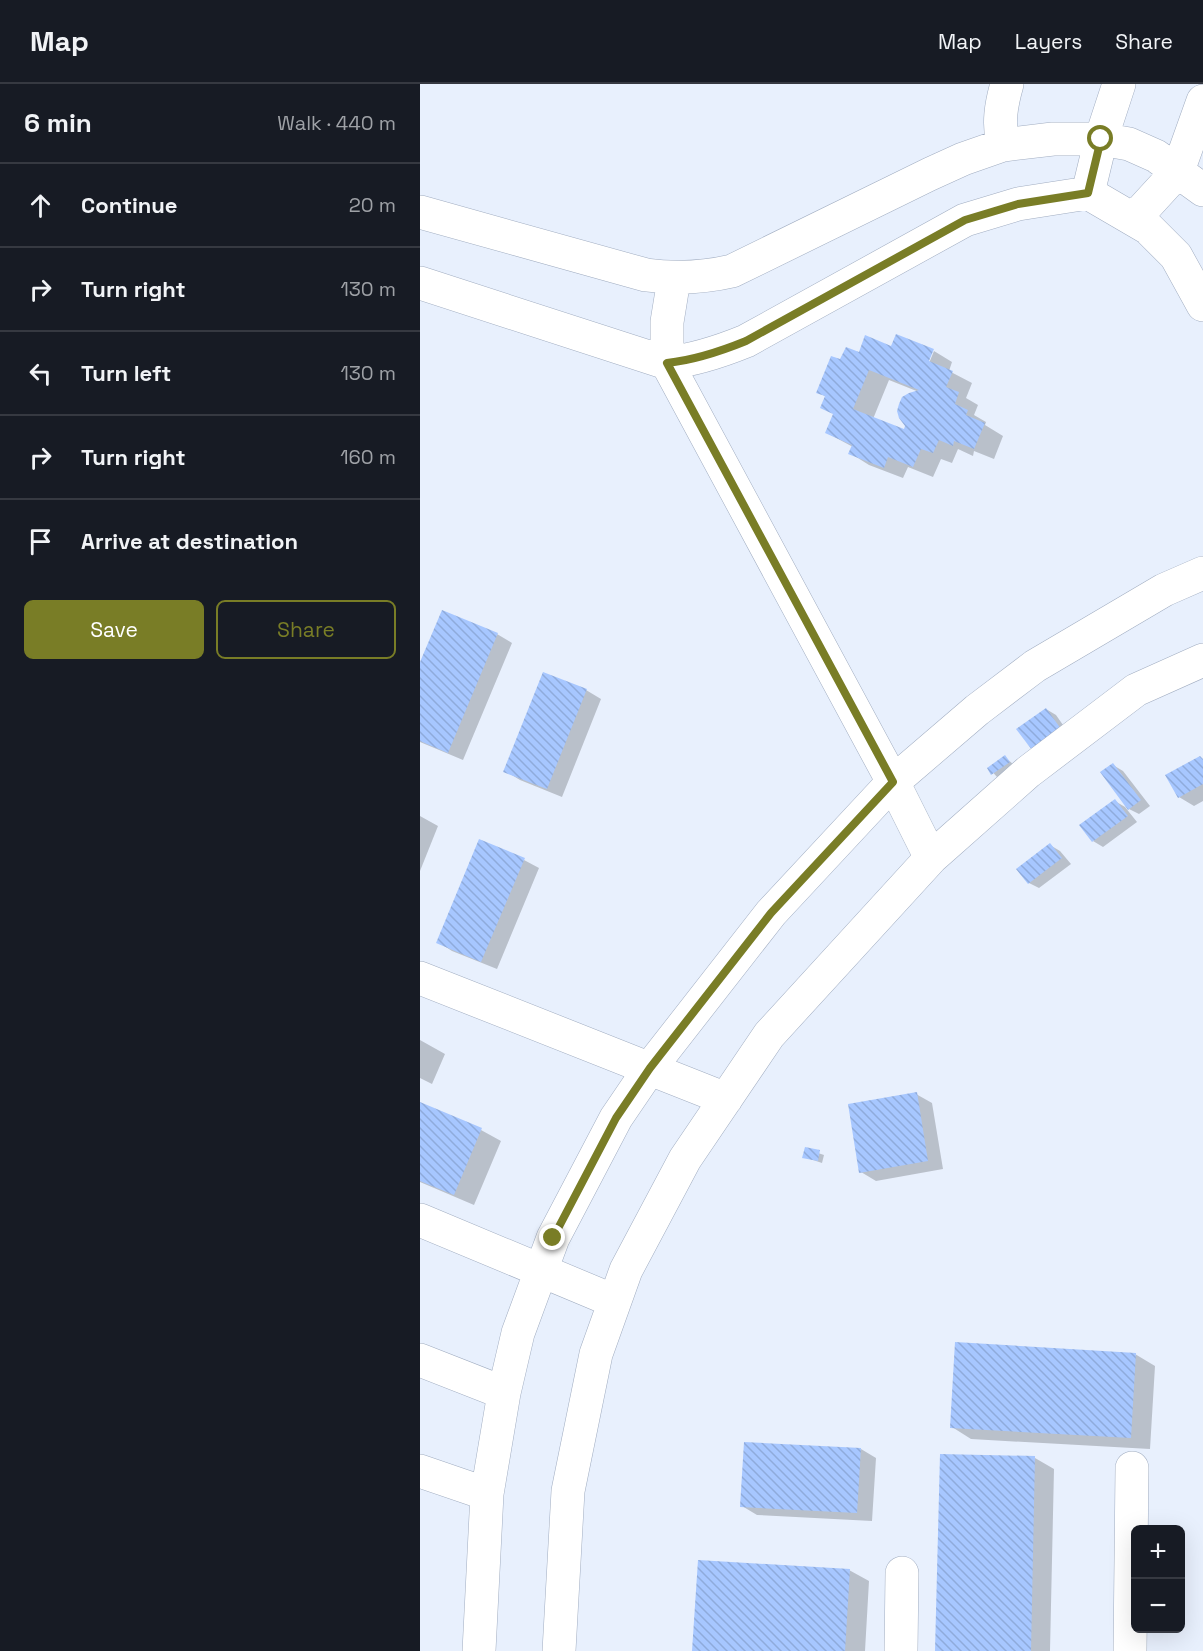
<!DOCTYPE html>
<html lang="en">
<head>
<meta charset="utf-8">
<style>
	:root { --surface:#171b24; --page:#20242c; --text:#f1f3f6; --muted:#9ea1a6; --line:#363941; --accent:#797d26 }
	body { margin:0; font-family:"Space Grotesk",sans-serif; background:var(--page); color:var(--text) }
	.controls { position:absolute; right:18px; bottom:18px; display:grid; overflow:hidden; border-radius:9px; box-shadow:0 6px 24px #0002 }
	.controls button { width:54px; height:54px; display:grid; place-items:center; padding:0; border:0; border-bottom:2px solid var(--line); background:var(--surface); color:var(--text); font:30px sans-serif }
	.stop { position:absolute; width:18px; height:18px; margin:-14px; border:4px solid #797d26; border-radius:50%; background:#fff }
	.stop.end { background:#797d26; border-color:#fff; box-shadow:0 2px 6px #0008 }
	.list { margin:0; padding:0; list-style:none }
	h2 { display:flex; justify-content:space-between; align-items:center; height:78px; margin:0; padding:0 24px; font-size:26px }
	h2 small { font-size:20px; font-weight:400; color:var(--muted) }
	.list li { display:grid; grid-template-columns:39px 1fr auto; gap:18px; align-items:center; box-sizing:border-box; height:84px; padding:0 24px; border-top:2px solid var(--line) }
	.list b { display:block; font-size:22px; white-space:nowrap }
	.list em { font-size:20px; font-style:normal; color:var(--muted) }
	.actions { display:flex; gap:12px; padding:18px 24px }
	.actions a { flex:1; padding:14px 0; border:2px solid var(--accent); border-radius:9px; text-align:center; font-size:21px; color:var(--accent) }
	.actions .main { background:var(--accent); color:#fff }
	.icon { flex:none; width:33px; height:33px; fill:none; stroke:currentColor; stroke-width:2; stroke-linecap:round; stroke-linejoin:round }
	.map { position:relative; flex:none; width:783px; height:1567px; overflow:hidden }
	header { display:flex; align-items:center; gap:36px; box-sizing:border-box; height:84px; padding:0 30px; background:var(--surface); border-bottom:2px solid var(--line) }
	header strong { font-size:28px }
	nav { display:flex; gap:33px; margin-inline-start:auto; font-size:21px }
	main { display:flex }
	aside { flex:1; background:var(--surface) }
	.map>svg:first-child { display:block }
	.shadow { fill:#0003; fill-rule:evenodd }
	.building { fill:url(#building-back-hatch); fill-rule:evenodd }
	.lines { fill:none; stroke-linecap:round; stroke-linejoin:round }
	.minor-casing { stroke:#a1adc1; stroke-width:34 }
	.minor { stroke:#fff; stroke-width:33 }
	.route { stroke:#797d26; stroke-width:8 }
</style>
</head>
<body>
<header>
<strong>Map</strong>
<nav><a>Map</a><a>Layers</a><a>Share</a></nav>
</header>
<main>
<aside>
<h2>6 min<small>Walk · 440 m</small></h2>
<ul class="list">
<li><svg class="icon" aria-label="ahead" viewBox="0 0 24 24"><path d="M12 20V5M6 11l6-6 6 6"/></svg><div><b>Continue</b></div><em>20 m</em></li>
<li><svg class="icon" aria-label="right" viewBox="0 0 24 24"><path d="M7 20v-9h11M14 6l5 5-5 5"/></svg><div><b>Turn right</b></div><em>130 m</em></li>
<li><svg class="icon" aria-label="left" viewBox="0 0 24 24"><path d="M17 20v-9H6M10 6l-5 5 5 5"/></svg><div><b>Turn left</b></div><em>130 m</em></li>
<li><svg class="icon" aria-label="right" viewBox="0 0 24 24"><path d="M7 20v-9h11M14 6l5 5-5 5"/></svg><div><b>Turn right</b></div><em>160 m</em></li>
<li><svg class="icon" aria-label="arrive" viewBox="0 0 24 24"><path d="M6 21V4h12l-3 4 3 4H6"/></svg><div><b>Arrive at destination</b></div></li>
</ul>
<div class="actions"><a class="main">Save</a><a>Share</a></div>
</aside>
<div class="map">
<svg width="783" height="1567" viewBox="0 0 783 1567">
	<defs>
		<pattern id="building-back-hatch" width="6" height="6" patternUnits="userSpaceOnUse" patternTransform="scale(1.5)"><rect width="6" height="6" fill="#a7c7ff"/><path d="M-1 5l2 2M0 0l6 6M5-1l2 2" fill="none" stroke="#8fabdb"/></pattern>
	</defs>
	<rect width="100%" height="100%" fill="#e8f0fd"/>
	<path class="shadow" d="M472 264 513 267H511L507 284 514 267 532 278 529 287 552 299 546 314 558 321 554 331 566 338 565 341 583 352 574 375 554 367 553 372 538 365 532 379 521 375 513 393 488 383 483 394 449 381 430 369 433 363 407 349 414 331 406 313 398 308 421 277 440 270ZM469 296 499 308 484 347 453 335Z
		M77 550 92 559 43 676 0 658V582Z
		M166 606 181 615 142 713 100 696 85 687Z
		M626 625 636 631 650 651 623 671Z
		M585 673 594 681 577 693 569 684Z
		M783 676V717L774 722 759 713Z
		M693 681 703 687 730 722 719 730 709 725Z
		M695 717 705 723 717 738 683 763 673 757Z
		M0 732 18 742 0 787Z
		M60 757 104 776 119 784 77 885 32 867 18 858Z
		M630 761 640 767 651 780 619 804 609 799Z
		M0 956 25 970 12 1000 0 994Z
		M496 1010 512 1019 523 1085 456 1097 441 1088Z
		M0 1020 61 1046 81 1057 54 1121 0 1098Z
		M386 1065 404 1071 402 1079 384 1073Z
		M715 1270 735 1282 730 1365 551 1355 532 1343Z
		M441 1365 456 1374 452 1437 337 1431 322 1422Z
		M615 1374 634 1385 630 1567H517Z
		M429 1486 449 1497 445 1567H274Z"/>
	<path class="building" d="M476 250 514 265 509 277 533 287 526 303 539 308 535 320 548 326 546 331 565 339 554 365 534 357 533 362 519 356 513 369 501 365 493 383 468 373 464 384 428 370 432 361 405 349 413 330 400 324 405 312 396 309 411 272 420 275 426 263 439 268 445 251 471 262ZM449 286 499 306 489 309 482 313 479 320 477 327 479 334 485 342 484 345 433 325Z
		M22 526 78 549 28 669 0 657V578Z
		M123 588 167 605 127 705 83 688Z
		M626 624 641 645 612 666 596 645Z
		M585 671 590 678 571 691 567 684Z
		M780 672 783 675V700L758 714 745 691Z
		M693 679 721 716 708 726 680 688Z
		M695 715 708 732 672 758 659 741Z
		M59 755 105 774 61 878 16 859Z
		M630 759 642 774 608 800 596 785Z
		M497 1008 508 1077 439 1089 428 1020Z
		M0 1018 62 1044 34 1111 0 1097Z
		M385 1063 400 1066 398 1077 382 1074Z
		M535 1258 716 1269 711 1354 530 1344Z
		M324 1358 441 1364 437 1429 320 1423Z
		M520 1370 615 1372 611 1567H515Z
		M278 1476 430 1485 425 1567H272Z"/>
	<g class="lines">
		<g class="minor-casing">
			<path id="minor" d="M583 61C578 39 581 21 587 0
				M668 109 681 55 699 0
				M0 128 226 191C256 195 282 194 312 187L510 90 543 75 583 61 633 55H681L709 60 736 72 783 106
				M714 135 758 87 783 17
				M254 195 247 238V279L473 698 511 774
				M0 199 247 279C275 276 299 268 326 257L545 136 598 120 668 109 728 144 756 172 783 221
				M0 894 306 1015
				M0 1136 194 1217
				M0 1276 84 1309
				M0 1387 67 1410
				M59 1567 67 1410 84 1309 98 1249 133 1154 196 1034 230 984 351 829 473 698 557 626 615 582 744 506 783 489
				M139 1567 148 1407 176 1270 206 1186 265 1075 349 951 511 774 608 688 716 606 783 576
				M481 1567 482 1489
				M710 1567 712 1384"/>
		</g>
		<use href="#minor" class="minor"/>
	</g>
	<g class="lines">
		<path class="route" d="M133 1154 196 1034 230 984 351 829 473 698 247 279C275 276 299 268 326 257L545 136 598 120 668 109 681 55"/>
	</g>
</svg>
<div class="controls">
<button>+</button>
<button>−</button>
</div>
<div class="stop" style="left:681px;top:55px"></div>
<div class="stop end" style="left:133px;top:1154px"></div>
</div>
</main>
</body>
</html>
